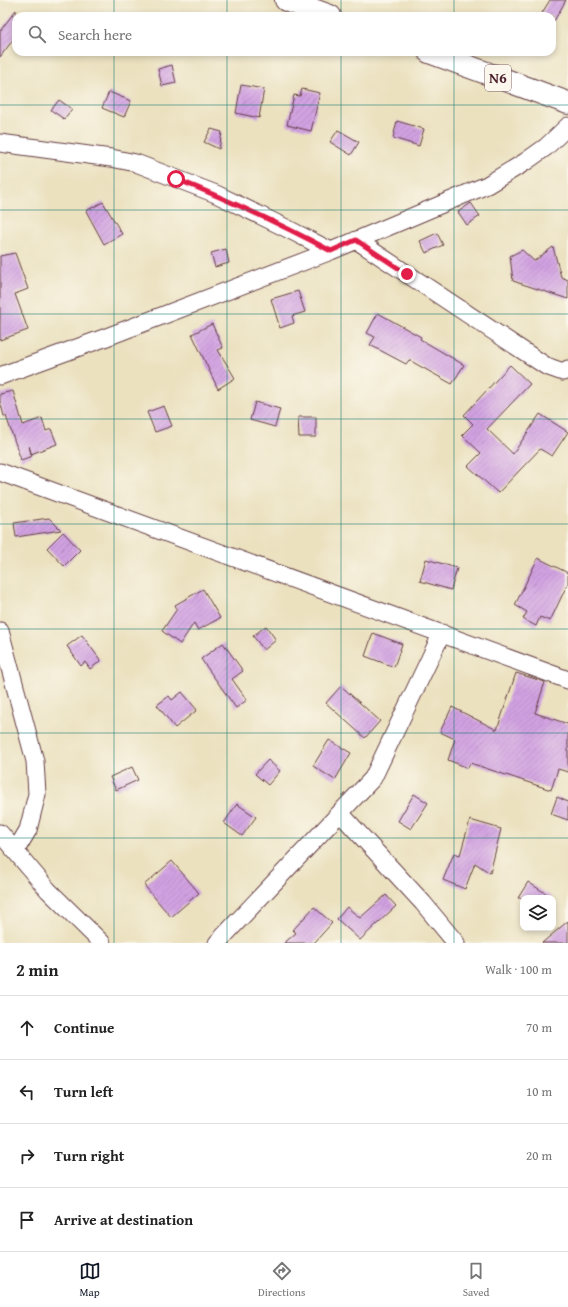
<!DOCTYPE html>
<html lang="en">
<head>
<meta charset="utf-8">
<style>
	:root { --surface:#fff; --page:#f6f6f6; --text:#222; --muted:#767676; --line:#e0e0e0; --accent:#111827 }
	body { margin:0; font-family:"Gentium Book Plus",serif; background:var(--page); color:var(--text) }
	.controls { position:absolute; right:12px; bottom:12px; display:grid; overflow:hidden; border-radius:8px; box-shadow:0 2px 6px #0003 }
	.controls button { width:36px; height:36px; display:grid; place-items:center; padding:0; border:0; border-bottom:1px solid var(--line); background:var(--surface); color:var(--text); font:20px sans-serif }
	.stop { position:absolute; width:12px; height:12px; margin:-9px; border:3px solid #e11d48; border-radius:50%; background:#fff }
	.stop.end { background:#e11d48; border-color:#fff; box-shadow:0 1px 4px #0008 }
	.list { margin:0; padding:0; list-style:none }
	h2 { display:flex; justify-content:space-between; align-items:center; height:52px; margin:0; padding:0 16px; font-size:17px }
	h2 small { font-size:13px; font-weight:400; color:var(--muted) }
	.list li { display:grid; grid-template-columns:26px 1fr auto; gap:12px; align-items:center; box-sizing:border-box; height:64px; padding:0 16px; border-top:1px solid var(--line) }
	.list b { display:block; font-size:15px; white-space:nowrap }
	.list em { font-size:13px; font-style:normal; color:var(--muted) }
	.icon { flex:none; width:22px; height:22px; fill:none; stroke:currentColor; stroke-width:2; stroke-linecap:round; stroke-linejoin:round }
	.map { position:relative; flex:none; width:568px; height:943px; overflow:hidden }
	.search { position:absolute; background:var(--surface); box-shadow:0 2px 6px #0003; left:12px; right:12px; top:12px; height:44px; display:flex; align-items:center; gap:10px; box-sizing:border-box; padding:0 14px; border-radius:12px; color:var(--muted); font-size:15px }
	.sheet { height:308px; background:var(--surface) }
	nav { display:flex; justify-content:space-around; align-items:center; box-sizing:border-box; height:56px; border-top:1px solid var(--line); background:var(--surface); font-size:11px; color:var(--muted) }
	nav a { display:grid; justify-items:center; gap:2px }
	nav .on { color:var(--accent) }
	.map>svg:first-child { display:block }
	.building { fill:url(#building-hatch) }
	.lines { fill:none; stroke-linecap:round; stroke-linejoin:round }
	.street-casing { stroke:#623c41; stroke-width:19 }
	.highway-casing { stroke:#623c41; stroke-width:24 }
	.street { stroke:#fff; stroke-width:17 }
	.highway { stroke:#fff; stroke-width:22 }
	.route { stroke:#e11d48; stroke-width:5 }
	.grid { fill:none; stroke:#0f766e; stroke-width:1; stroke-opacity:0.55 }
	.labels { text-anchor:middle; stroke-width:3; stroke-linejoin:round; paint-order:stroke }
	.shield { fill:#fbf7ec; stroke:#7f6065; stroke-width:1 }
	.shield-label { font-size:15px; font-weight:bold; fill:#4a1f2b }
</style>
</head>
<body>
<div class="map">
<svg width="568" height="943" viewBox="0 0 568 943">
	<defs>
		<pattern id="building-hatch" width="6" height="6" patternUnits="userSpaceOnUse"><rect width="6" height="6" fill="#d2a2e2"/><path d="M-1 1l2-2M0 6l6-6M5 7l2-2" fill="none" stroke="#ac83b7"/></pattern>
	</defs>
	<rect width="100%" height="100%" fill="#fbf7ec"/>
	<filter id="ink" filterUnits="userSpaceOnUse"><feTurbulence type="fractalNoise" baseFrequency=".025" numOctaves="2"/><feDisplacementMap in="SourceGraphic" scale="8" xChannelSelector="R" yChannelSelector="G"/><feConvolveMatrix kernelMatrix="1 2 1 2 8 2 1 2 1" color-interpolation-filters="sRGB"/></filter>
	<filter id="wash" filterUnits="userSpaceOnUse"><feTurbulence type="fractalNoise" baseFrequency=".012" numOctaves="4" result="noise"/><feDisplacementMap in="SourceGraphic" scale="16" xChannelSelector="R" yChannelSelector="G"/><feGaussianBlur stdDeviation="0.9" result="paint"/><feColorMatrix in="noise" values="0 0 0 0 0 0 0 0 0 0 0 0 0 0 0 0 0 1.4 0 .05"/><feComposite in="paint" operator="in"/></filter>
	<g filter="url(#wash)">
		<rect width="100%" height="100%" fill="#ebe1bf"/>
		<g id="blocks">
			<path class="building" d="M550 0H566L554 21 552 20V16H546L542 13Z
				M16 10V36L0 57V31Z
				M172 65 176 83 162 86 158 69Z
				M241 85 264 89 259 118 236 113Z
				M302 89 320 93 311 131 287 125 294 95 300 96Z
				M109 92 131 101 124 117 102 108Z
				M59 100 72 109 64 119 51 110Z
				M397 121 424 129 419 146 393 138Z
				M211 129 222 132 219 149 204 142Z
				M338 130 359 142 351 155 330 142Z
				M103 202 122 234 104 244 86 211Z
				M471 203 480 216 467 225 458 212Z
				M437 233 443 245 426 253 420 241Z
				M553 247 561 277 568 280V299L513 281 510 256 522 250 534 261Z
				M226 249 229 263 215 267 211 253Z
				M15 253 28 289 15 294 28 330 0 340V256Z
				M298 291 305 312 292 316 294 323 280 328 271 299Z
				M378 313 421 337 420 339 464 365 452 384 409 360 406 364 370 345 375 337 367 333Z
				M212 324 223 348 218 350 235 378 218 389 192 334Z
				M510 365 530 384 487 429 513 454 540 414 568 432 552 456 540 449 498 493 468 466 481 453 462 435 473 424 464 415Z
				M13 391 23 425 42 418 46 431 51 429 57 444 31 454 29 446 32 456 21 460 6 416H4L0 401V394Z
				M255 402 280 409 275 427 250 420Z
				M164 406 172 426 155 432 147 412Z
				M298 417H316V437H299Z
				M49 518 61 530 16 537 14 523Z
				M63 532 80 550 64 566 47 548Z
				M538 558 568 573V583L550 621 540 617 536 626 523 619 527 612 515 605Z
				M426 559 457 568 451 590 420 581Z
				M203 589 220 618 198 630 194 623 180 644 162 631 177 609 175 605Z
				M266 626 276 640 264 650 253 636Z
				M373 633 402 644 394 667 365 656Z
				M82 635 101 661 90 669 85 662 81 666 67 646Z
				M223 643 243 671 232 679 247 700 236 708 201 659Z
				M516 673 545 682 535 713 568 724V772L558 769 551 790 470 763 468 768 448 760 455 739 440 732 452 707 497 730Z
				M341 686 380 721 365 738 326 703Z
				M182 692 197 710 175 728 157 705 169 696 172 700Z
				M329 740 351 753 335 780 313 766Z
				M268 760 280 771 268 785 255 774Z
				M132 767 138 780 116 790 110 777Z
				M414 794 428 803 411 829 398 821Z
				M557 797 568 802V820L551 814Z
				M237 804 256 817 242 836 224 823Z
				M470 820 501 829 490 873 475 863 465 889 443 880 454 853 460 855Z
				M172 861 199 893 171 917 144 885Z
				M528 882 553 898H518Z
				M386 895 396 906 360 940 337 919 347 907 360 918Z
				M314 907 332 923 314 943H284L296 933 293 930Z
				M568 921V943H542Z"/>
		</g>
	</g>
	<g filter="url(#ink)">
		<use href="#blocks" fill-opacity="0" stroke="#623c41" stroke-width="1"/>
		<g class="lines">
			<g class="street-casing">
				<path id="street" d="M0 143 111 158 136 163 216 194 284 227 331 251
					M356 240 546 366 563 372 568 369
					M0 376 104 338 331 251 487 185 525 162 546 147 568 126
					M0 472 568 680
					M0 631 35 761 37 794 28 830 16 850
					M340 813 423 903 456 943
					M0 833 48 890 102 943
					M217 943 373 778 442 633"/>
			</g>
			<g class="highway-casing">
				<path id="highway" d="M286 0 330 16
					M429 52 568 103"/>
			</g>
			<use href="#street" class="street"/>
			<use href="#highway" class="highway"/>
		</g>
	</g>
	<g class="lines" filter="url(#ink)">
		<path class="route" d="M176 179C229 200 280 224 331 251L356 240 407 274"/>
	</g>
	<path class="grid" d="M114 0V16M227 0V16M341 0V16M454 0V16M114 52V943M227 52V943M341 52V943M454 52V943M0 105H568M0 210H568M0 314H568M0 419H568M0 524H568M0 629H568M0 733H568M0 838H568"/>
	<g class="labels">
		<rect class="shield" x="485" y="65" width="26" height="26" rx="3"/>
		<g class="shield-label">
			<text x="498" y="83">N6</text>
		</g>
	</g>
</svg>
<div class="controls">
<button><svg class="icon" aria-label="layers" viewBox="0 0 24 24"><path d="M12 4l9 5-9 5-9-5zM3 14l9 5 9-5"/></svg></button>
</div>
<div class="stop" style="left:176px;top:179px"></div>
<div class="stop end" style="left:407px;top:274px"></div>
<div class="search"><svg class="icon" aria-label="search" viewBox="0 0 24 24"><circle cx="10" cy="10" r="6"/><path d="M15 15l6 6"/></svg>Search here</div>
</div>
<section class="sheet">
<h2>2 min<small>Walk · 100 m</small></h2>
<ul class="list">
<li><svg class="icon" aria-label="ahead" viewBox="0 0 24 24"><path d="M12 20V5M6 11l6-6 6 6"/></svg><div><b>Continue</b></div><em>70 m</em></li>
<li><svg class="icon" aria-label="left" viewBox="0 0 24 24"><path d="M17 20v-9H6M10 6l-5 5 5 5"/></svg><div><b>Turn left</b></div><em>10 m</em></li>
<li><svg class="icon" aria-label="right" viewBox="0 0 24 24"><path d="M7 20v-9h11M14 6l5 5-5 5"/></svg><div><b>Turn right</b></div><em>20 m</em></li>
<li><svg class="icon" aria-label="arrive" viewBox="0 0 24 24"><path d="M6 21V4h12l-3 4 3 4H6"/></svg><div><b>Arrive at destination</b></div></li>
</ul>
</section>
<nav>
<a class="on"><svg class="icon" aria-label="map" viewBox="0 0 24 24"><path d="M3 6l6-2 6 2 6-2v14l-6 2-6-2-6 2zM9 4v14M15 6v14"/></svg>Map</a>
<a><svg class="icon" aria-label="directions" viewBox="0 0 24 24"><path d="M12 3l9 9-9 9-9-9zM9 14v-3h6M13 9l2 2-2 2"/></svg>Directions</a>
<a><svg class="icon" aria-label="saved" viewBox="0 0 24 24"><path d="M7 4h10v16l-5-4-5 4z"/></svg>Saved</a>
</nav>
</body>
</html>
